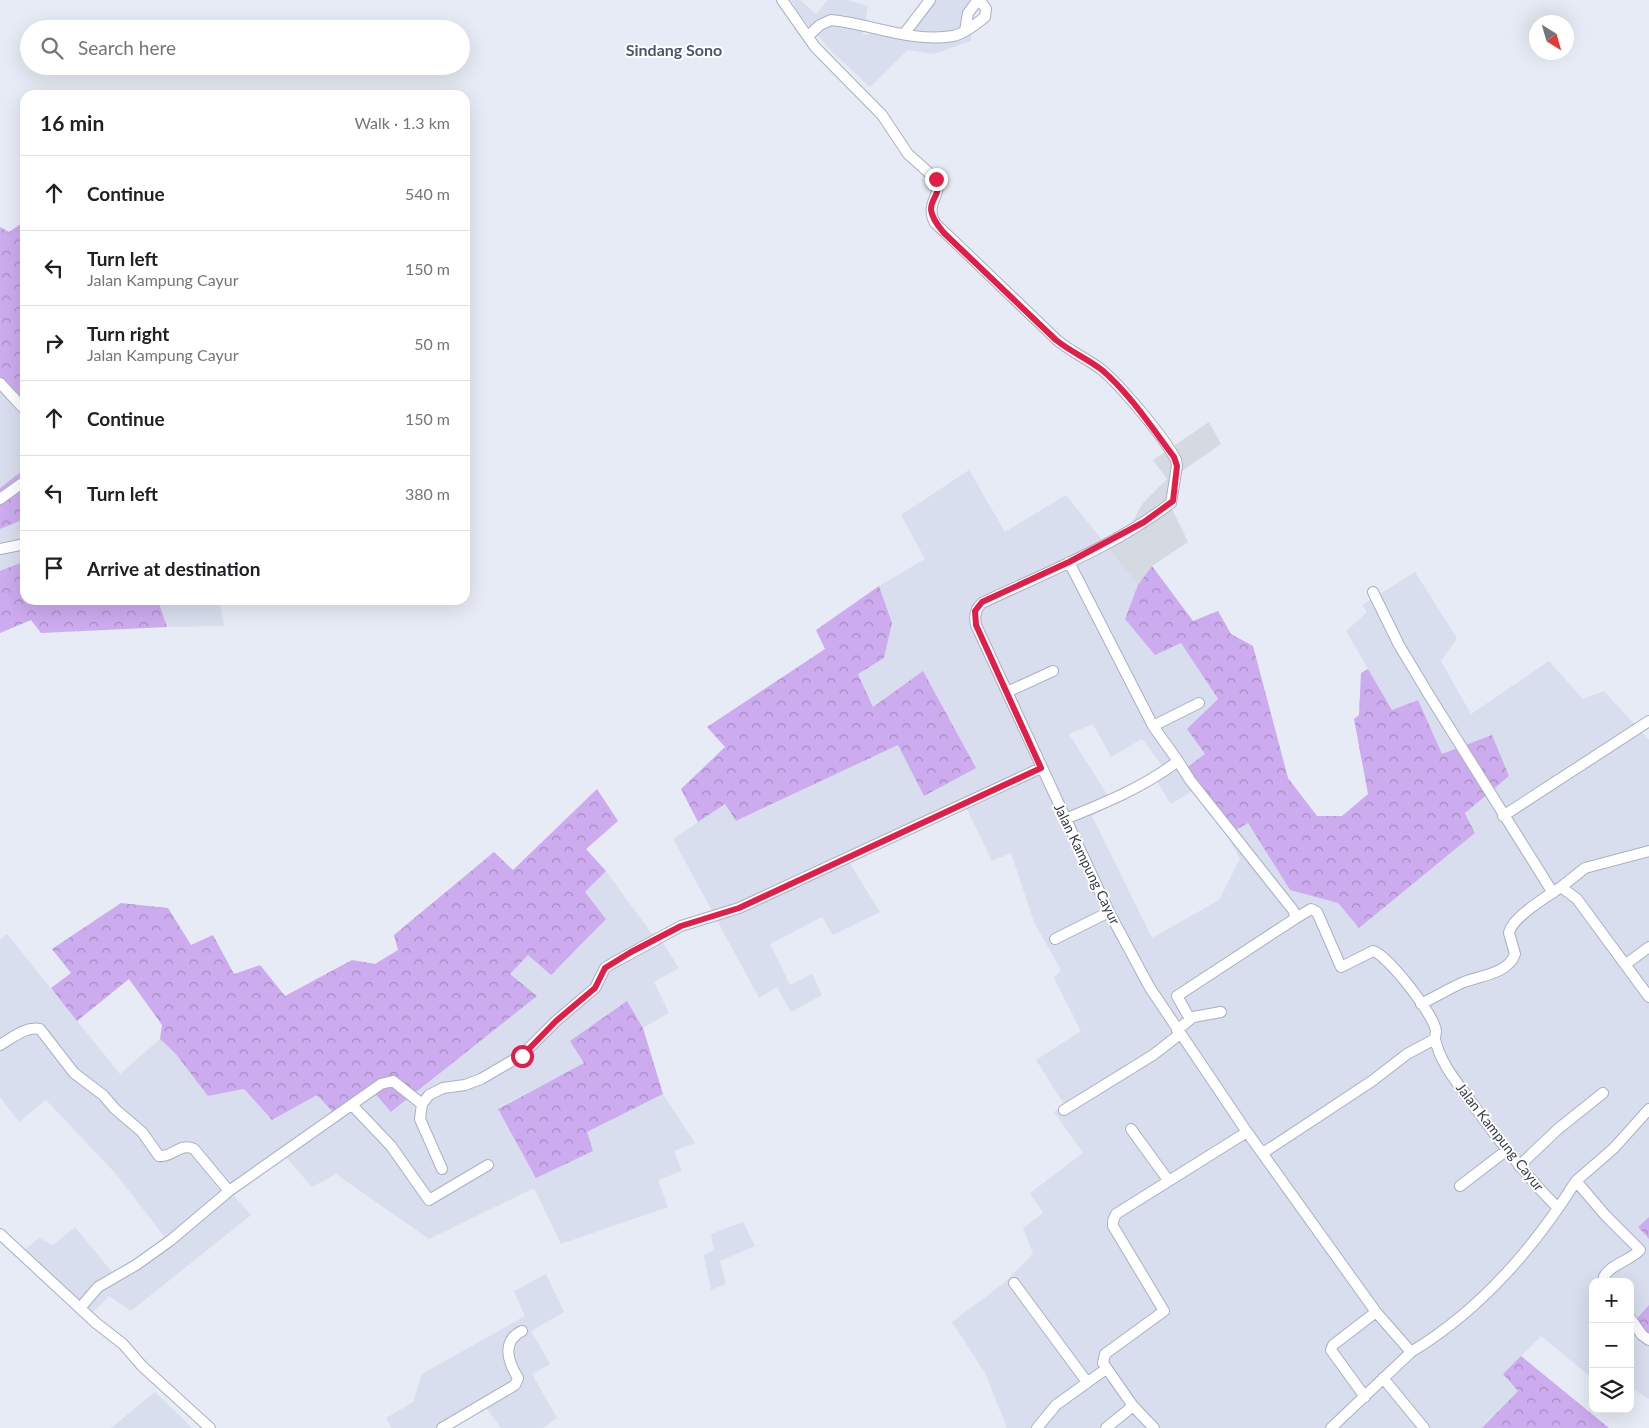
<!DOCTYPE html>
<html lang="en">
<head>
<meta charset="utf-8">
<style>
	:root { --surface:#fff; --page:#f2f2f2; --text:#202124; --muted:#757577; --line:#e0e0e0 }
	body { margin:0; font-family:Lato,sans-serif; background:var(--page); color:var(--text) }
	.controls { position:absolute; right:15px; bottom:15px; display:grid; overflow:hidden; border-radius:10px; box-shadow:0 5px 20px #0002 }
	.controls button { width:45px; height:45px; display:grid; place-items:center; padding:0; border:0; border-bottom:1px solid var(--line); background:var(--surface); color:var(--text); font:25px sans-serif }
	.compass { position:absolute; left:1529px; top:15px; width:45px; height:45px; border-radius:50%; background:var(--surface); box-shadow:0 5px 20px #0002; rotate:143deg }
	.stop { position:absolute; width:15px; height:15px; margin:-11px; border:4px solid #e11d48; border-radius:50%; background:#fff }
	.stop.end { background:#e11d48; border-color:#fff; box-shadow:0 1px 5px #0008 }
	.list { margin:0; padding:0; list-style:none }
	h2 { display:flex; justify-content:space-between; align-items:center; height:65px; margin:0; padding:0 20px; font-size:21px }
	h2 small { font-size:16px; font-weight:400; color:var(--muted) }
	.list li { display:grid; grid-template-columns:32px 1fr auto; gap:15px; align-items:center; box-sizing:border-box; height:75px; padding:0 20px; border-top:1px solid var(--line) }
	.list b { display:block; font-size:19px; white-space:nowrap }
	.list p { margin:0; font-size:16px; white-space:nowrap; color:var(--muted) }
	.list em { font-size:16px; font-style:normal; color:var(--muted) }
	.icon { flex:none; width:28px; height:28px; fill:none; stroke:currentColor; stroke-width:2; stroke-linecap:round; stroke-linejoin:round }
	.map { position:relative; flex:none; width:1649px; height:1428px; overflow:hidden }
	.search { position:absolute; background:var(--surface); box-shadow:0 5px 20px #0002; left:20px; top:20px; width:450px; height:55px; display:flex; align-items:center; gap:12px; box-sizing:border-box; padding:0 18px; border-radius:28px; color:var(--muted); font-size:19px }
	.panel { position:absolute; background:var(--surface); box-shadow:0 5px 20px #0002; left:20px; top:90px; width:450px; height:515px; border-radius:15px }
	.map>svg:first-child { display:block }
	.residential { fill:#d9deee }
	.industrial { fill:#d5dae2 }
	.forest { fill:url(#forest-crowns) }
	.lines { fill:none; stroke-linecap:round; stroke-linejoin:round }
	.minor-casing { stroke:#a8b0c2; stroke-width:12 }
	.minor { stroke:#fff; stroke-width:10 }
	.route { stroke:#e11d48; stroke-width:6 }
	.labels { text-anchor:middle; stroke-width:4; stroke-linejoin:round; paint-order:stroke }
	.street-label { font-size:14px; fill:#353c49; stroke:#fff }
	.quarter-label { font-size:16px; font-weight:bold; fill:#4b576d; stroke:#fff }
</style>
</head>
<body>
<div class="map">
<svg width="1649" height="1428" viewBox="0 0 1649 1428">
	<defs>
		<pattern id="forest-crowns" width="20" height="18" patternUnits="userSpaceOnUse" patternTransform="scale(1.25)"><rect width="20" height="18" fill="#ccabee"/><path d="M2 6a3 3 0 1 1 6 0M12 15a3 3 0 1 1 6 0" fill="none" stroke="#a68cc3"/></pattern>
	</defs>
	<rect width="100%" height="100%" fill="#e7ebf5"/>
	<path class="residential" d="M791 0H800L816 14 828 0H848L868 6 863 35 908 26 930 0H981L972 12 971 41 934 54 908 50 870 87 831 51 799 14Z
		M0 392 25 395V471L0 488Z
		M969 470 1005 532 1066 495 1138 585 1125 619 1181 642 1218 700 1199 787 1171 804 1153 775 1164 768 1142 739 1111 757 1093 724 1069 734 1113 804 1092 816 1152 938 1219 900 1240 859 1227 835 1248 822 1290 890 1338 903 1359 928 1475 833 1418 700 1392 710 1346 631 1367 612 1362 605 1415 572 1457 638 1441 661 1471 714 1549 661 1583 699 1604 691 1649 740V1217L1638 1227 1649 1239V1305L1630 1326V1282H1593V1379L1541 1336 1503 1374 1518 1391 1482 1428H1007L985 1373 952 1322 1004 1283 1033 1254 1023 1228 1043 1213 1030 1193 1083 1153 1054 1112 1064 1104 1036 1060 1081 1031 1054 978 1061 970 1034 922 1011 853 992 861 967 809 847 859 880 912 833 935 822 917 770 944 790 985 812 974 822 995 791 1012 777 987 759 998 673 839 725 804 737 821 898 745 923 671 873 707 858 674 884 658 892 623 879 586 925 559 901 515Z
		M25 519V561L0 571V529Z
		M158 600H228L220 603 224 626 167 627Z
		M606 871 652 934H657L679 968 654 982 669 1013 643 1028 627 1002 585 1063 498 1108 587 1132 663 1094 695 1143 674 1151 682 1171 658 1180 668 1207 561 1244 534 1188 429 1239 336 1174 312 1187 286 1157 233 1195 251 1215 131 1311 109 1296 92 1313 22 1252 39 1238 53 1245 75 1227 117 1278 167 1240 116 1174 46 1100 19 1122 0 1097V940L7 934 120 1074 160 1039 175 1053 208 1096 244 1089 272 1120 317 1095 372 1090 392 1112 536 996 510 974 528 955 606 918 585 892Z
		M743 1222 755 1246 720 1261 726 1284 711 1290 704 1255 714 1250 711 1234Z
		M546 1274 564 1312 531 1331 550 1364 532 1374 557 1418 543 1428H501L484 1405 454 1425 456 1428H392L386 1418 413 1402 422 1374 525 1316 514 1291Z
		M1630 1327 1649 1340V1399L1630 1387Z
		M155 1392 192 1428H111Z"/>
	<path class="industrial" d="M1209 422 1221 444 1179 473 1172 509 1188 542 1152 566 1138 585 1105 544 1130 526 1143 503 1167 479 1153 460Z"/>
	<path class="forest" d="M25 221V395L14 402 0 392V227L9 232Z
		M22 471H25V519L0 529V488Z
		M25 561V600H158L167 627 41 633 31 620 0 633V571Z
		M1152 566 1193 621 1218 611 1231 634 1253 646 1288 778 1317 816H1342L1368 794 1354 719 1359 715 1361 673 1368 669 1392 710 1418 700 1442 754 1492 735 1509 776 1465 813 1475 833 1359 928 1338 903 1290 890 1248 823 1227 835 1199 787 1185 769 1205 754 1187 729 1218 699 1181 643 1155 655 1125 619 1138 585Z
		M879 586 892 623 884 658 858 674 873 707 923 671 976 768 924 796 898 745 736 821 725 804 698 822 681 789 725 747 707 727 825 649 816 630Z
		M597 789 618 821 586 849 606 871 585 892 606 919 551 975 528 955 510 974 537 996 391 1112 372 1090 333 1112 317 1095 272 1120 244 1089 208 1096 175 1053 160 1039 162 1025 129 979 77 1021 51 988 71 973 52 949 121 903 168 908 191 945 213 935 234 974 260 965 285 996 352 960 375 964 398 950 394 935 494 852 513 870Z
		M627 1001 643 1028 663 1094 587 1132 593 1151 536 1178 498 1109 584 1063 570 1041Z
		M1649 1217V1239L1638 1227Z
		M1649 1305V1340L1630 1326Z
		M1521 1356 1609 1428H1482L1518 1391 1503 1374Z"/>
	<g class="lines">
		<g class="minor-casing">
			<path id="minor" d="M782 0 815 47 882 115 908 154 936 179C943 196 924 203 935 223L1057 340C1071 352 1088 359 1102 370 1122 387 1164 437 1176 460L1177 466 1171 503C1115 546 1045 573 982 603 975 609 974 616 976 625L1109 912 1150 988 1247 1132 1376 1312 1411 1352 1331 1428
				M965 31 968 13 978 0
				M904 34 930 0
				M808 36 820 25 831 20C871 24 913 43 953 36 964 34 976 24 985 17L986 9 980 0
				M0 383 25 410
				M0 499 25 481
				M0 549 25 544
				M1069 562 1153 726
				M1373 592 1399 645 1429 695 1553 893
				M1007 692 1053 671
				M1178 761 1190 780 1293 910 1296 918 1311 909 1317 912 1341 967 1373 951C1388 955 1434 1015 1436 1031 1436 1031 1435 1038 1435 1039
				M1503 816 1649 721
				M1065 819C1105 803 1144 787 1178 761L1153 726 1199 703
				M1561 887 1585 868 1649 851
				M1055 939 1109 912
				M1626 964 1649 947
				M1421 1004C1435 997 1450 988 1464 982 1480 976 1509 973 1515 954L1509 933C1512 917 1548 896 1561 887L1577 899 1649 997
				M1190 1019 1177 996 1296 918
				M1177 1030 1193 1017 1221 1012
				M0 1045C12 1038 26 1026 40 1029L74 1073 103 1095 115 1109 142 1132 159 1156C172 1158 180 1142 194 1149L229 1191
				M352 1105 391 1146 429 1200 488 1165
				M1064 1110 1153 1055 1180 1034
				M1131 1129 1168 1180
				M1263 1153 1372 1081 1407 1054 1435 1039C1440 1062 1455 1080 1469 1099 1496 1137 1524 1174 1557 1207
				M1519 1166 1558 1129 1603 1093
				M442 1169 420 1119 422 1104 429 1095 443 1088 465 1085 481 1079 522 1055 556 1021 595 988 605 968 613 963 681 926 739 908 1041 768
				M1576 1181 1614 1148 1649 1109
				M1460 1186 1507 1150
				M0 1234 96 1323 123 1344 142 1366 210 1428
				M1014 1283 1087 1382
				M80 1308 98 1287 136 1265 171 1240 229 1191 381 1084 393 1081 422 1104
				M1630 1318 1642 1335 1649 1340
				M1411 1352C1479 1311 1534 1248 1576 1181L1605 1215 1640 1250C1631 1260 1609 1265 1604 1277L1607 1282
				M1383 1378 1424 1428
				M1365 1397 1331 1350 1333 1345 1376 1312
				M442 1428 515 1385 518 1378C508 1362 501 1341 522 1331
				M1037 1428 1056 1405 1106 1369
				M1106 1428 1133 1406
				M1154 1428 1133 1406 1103 1363 1105 1354 1164 1311 1113 1226V1221L1116 1214 1247 1132"/>
		</g>
		<use href="#minor" class="minor"/>
	</g>
	<g class="lines">
		<path class="route" d="M522 1056 556 1021 595 988 605 968 631 952 681 926 739 908 1041 768 976 625 975 611 982 602 1069 562 1144 522 1173 501 1177 466 1174 457C1152 428 1130 394 1102 370 1088 359 1071 352 1056 340L944 233C915 199 945 202 936 179"/>
	</g>
	<g class="labels">
		<g class="street-label">
			<text transform="translate(1087 864) rotate(64)" y="5">Jalan Kampung Cayur</text>
			<text transform="translate(1500 1137) rotate(52)" y="5">Jalan Kampung Cayur</text>
		</g>
		<g class="quarter-label">
			<text x="674" y="56">Sindang Sono</text>
		</g>
	</g>
</svg>
<div class="controls">
<button>+</button>
<button>−</button>
<button><svg class="icon" aria-label="layers" viewBox="0 0 24 24"><path d="M12 4l9 5-9 5-9-5zM3 14l9 5 9-5"/></svg></button>
</div>
<svg class="compass" viewBox="-18 -18 36 36"><path d="M0-13l5 13h-10z" fill="#e53935"/><path d="M0 13l5-13h-10z" fill="#757577"/></svg>
<div class="stop" style="left:522px;top:1056px"></div>
<div class="stop end" style="left:936px;top:179px"></div>
<div class="search"><svg class="icon" aria-label="search" viewBox="0 0 24 24"><circle cx="10" cy="10" r="6"/><path d="M15 15l6 6"/></svg>Search here</div>
<section class="panel">
<h2>16 min<small>Walk · 1.3 km</small></h2>
<ul class="list">
<li><svg class="icon" aria-label="ahead" viewBox="0 0 24 24"><path d="M12 20V5M6 11l6-6 6 6"/></svg><div><b>Continue</b></div><em>540 m</em></li>
<li><svg class="icon" aria-label="left" viewBox="0 0 24 24"><path d="M17 20v-9H6M10 6l-5 5 5 5"/></svg><div><b>Turn left</b><p>Jalan Kampung Cayur</p></div><em>150 m</em></li>
<li><svg class="icon" aria-label="right" viewBox="0 0 24 24"><path d="M7 20v-9h11M14 6l5 5-5 5"/></svg><div><b>Turn right</b><p>Jalan Kampung Cayur</p></div><em>50 m</em></li>
<li><svg class="icon" aria-label="ahead" viewBox="0 0 24 24"><path d="M12 20V5M6 11l6-6 6 6"/></svg><div><b>Continue</b></div><em>150 m</em></li>
<li><svg class="icon" aria-label="left" viewBox="0 0 24 24"><path d="M17 20v-9H6M10 6l-5 5 5 5"/></svg><div><b>Turn left</b></div><em>380 m</em></li>
<li><svg class="icon" aria-label="arrive" viewBox="0 0 24 24"><path d="M6 21V4h12l-3 4 3 4H6"/></svg><div><b>Arrive at destination</b></div></li>
</ul>
</section>
</div>
</body>
</html>
